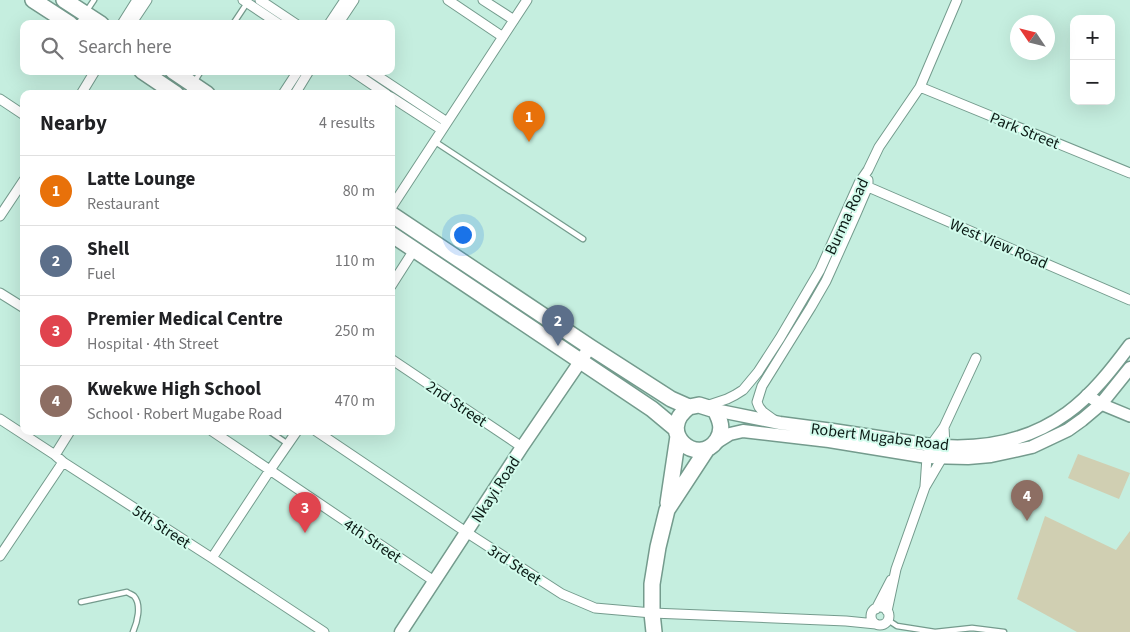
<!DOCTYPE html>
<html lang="en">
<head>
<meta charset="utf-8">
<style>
	:root { --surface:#fff; --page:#f2f2f2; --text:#202124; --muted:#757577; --line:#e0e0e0; --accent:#0f766e }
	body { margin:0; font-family:"Source Sans 3",sans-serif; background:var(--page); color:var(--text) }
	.controls { position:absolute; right:15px; top:15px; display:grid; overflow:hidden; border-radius:10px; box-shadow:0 5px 20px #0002 }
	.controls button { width:45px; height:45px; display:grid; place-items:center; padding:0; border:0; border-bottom:1px solid var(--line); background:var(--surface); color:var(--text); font:25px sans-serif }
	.compass { position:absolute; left:1010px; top:15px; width:45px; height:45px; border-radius:50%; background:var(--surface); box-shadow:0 5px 20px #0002; rotate:305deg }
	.you { position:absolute; left:462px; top:234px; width:18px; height:18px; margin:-12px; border:4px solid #fff; border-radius:50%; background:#1a73e8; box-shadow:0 0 0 8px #1a73e833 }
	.badge { display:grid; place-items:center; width:32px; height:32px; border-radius:50%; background:var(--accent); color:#fff; font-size:16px; font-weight:700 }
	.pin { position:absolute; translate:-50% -41px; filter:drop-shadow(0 1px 2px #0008) }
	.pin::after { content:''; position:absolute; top:26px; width:18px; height:15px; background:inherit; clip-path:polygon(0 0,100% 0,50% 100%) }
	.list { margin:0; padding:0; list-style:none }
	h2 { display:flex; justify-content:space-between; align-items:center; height:65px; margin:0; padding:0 20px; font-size:21px }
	h2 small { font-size:16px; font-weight:400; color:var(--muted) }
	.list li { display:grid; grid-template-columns:32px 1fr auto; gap:15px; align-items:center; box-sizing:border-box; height:70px; padding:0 20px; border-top:1px solid var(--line) }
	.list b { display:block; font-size:19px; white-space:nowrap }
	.list p { margin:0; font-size:16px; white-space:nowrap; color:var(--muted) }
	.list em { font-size:16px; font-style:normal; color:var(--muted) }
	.icon { flex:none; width:28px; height:28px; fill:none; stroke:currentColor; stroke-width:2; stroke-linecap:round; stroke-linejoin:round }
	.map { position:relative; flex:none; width:1130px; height:632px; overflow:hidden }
	.search { position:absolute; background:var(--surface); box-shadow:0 5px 20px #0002; left:20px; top:20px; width:375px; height:55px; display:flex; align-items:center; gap:12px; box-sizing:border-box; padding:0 18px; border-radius:10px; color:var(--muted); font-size:19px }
	.panel { position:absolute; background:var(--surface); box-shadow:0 5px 20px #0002; left:20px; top:90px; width:375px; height:345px; border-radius:10px }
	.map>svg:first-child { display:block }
	.green { fill:#d0cfb2 }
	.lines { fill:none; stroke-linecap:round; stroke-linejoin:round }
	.service-casing { stroke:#749b8d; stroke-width:7 }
	.minor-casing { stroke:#749b8d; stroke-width:11 }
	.tertiary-casing { stroke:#749b8d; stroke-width:14 }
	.secondary-casing { stroke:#749b8d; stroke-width:15 }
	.trunk-casing { stroke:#749b8d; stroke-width:18 }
	.service { stroke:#fff; stroke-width:4.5 }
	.minor { stroke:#fff; stroke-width:9 }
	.tertiary { stroke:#fff; stroke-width:11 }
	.secondary { stroke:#fff; stroke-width:12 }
	.trunk { stroke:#fff; stroke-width:15 }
	.labels { text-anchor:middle; stroke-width:4; stroke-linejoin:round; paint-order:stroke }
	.street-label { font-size:16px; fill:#0c1b16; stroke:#d2fbec }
</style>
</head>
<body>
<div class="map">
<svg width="1130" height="632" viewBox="0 0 1130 632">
	<rect width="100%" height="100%" fill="#c5eedf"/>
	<path class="green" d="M1078 454 1130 473 1119 499 1068 478Z
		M1045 516 1116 550 1130 531V632H1077L1017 599Z"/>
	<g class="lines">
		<g class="service-casing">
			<path id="service" d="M78 24 94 0
				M233 24 247 3
				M187 94 201 71
				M434 141 583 239
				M269 431 288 444
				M81 602 127 592C128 593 133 595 134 596 142 605 137 623 133 632
				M888 620 897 626 935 632 972 628 1004 632"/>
		</g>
		<g class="minor-casing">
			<path id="minor" d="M243 0 279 24
				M260 0 296 24
				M448 0 503 37
				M483 0 514 20
				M122 24 137 0
				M131 24 147 0
				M329 24 345 0
				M338 24 354 0
				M352 71 386 94
				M370 71 447 122
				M920 87 1130 173
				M81 94 95 71
				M283 94 298 71
				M295 94 309 71
				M391 97 442 130
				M0 99 24 115
				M859 183 1130 300
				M391 208 527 0
				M0 216 24 180
				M391 286 414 250
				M0 293 24 308
				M391 359 522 447
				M706 406 727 399 735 395 743 390 758 372 780 338 820 270 859 183 868 170 879 147 920 87 957 0
				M0 419 55 455 63 462 212 558 324 632
				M774 420 763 412 759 407 757 402 762 386 811 307 826 281 856 214 868 186V180
				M212 431 434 581
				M316 431 466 532 562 594 595 608 652 613 846 621 876 624
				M55 455 70 431
				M925 486 927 457 931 445 944 427 976 358
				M0 556 63 462
				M212 558 270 470 297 431
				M871 616a9 9 0 1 1 18 0a9 9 0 1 1-18 0Z
				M876 609 891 580
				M887 611 896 569 925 487 942 458 945 446 944 427"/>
		</g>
		<g class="tertiary-casing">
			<path id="tertiary" d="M1087 395 1101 404 1130 416"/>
		</g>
		<g class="secondary-casing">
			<path id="secondary" d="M715 410 780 423 833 430 931 445C980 450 1027 442 1067 413 1092 395 1112 369 1130 345
				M714 444 730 434 743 431 829 441 927 457 968 458 991 456 1032 447 1068 430 1082 420 1101 404 1130 368
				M401 632 522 447 586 353"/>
		</g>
		<g class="trunk-casing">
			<path id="trunk" d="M33 0 70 24
				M64 0 101 24
				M142 71 176 94
				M173 71 207 94
				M391 214 590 347 671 399 689 407 699 405 715 410C720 420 724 429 717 440 698 468 655 432 689 407
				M391 234 652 409 676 429
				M668 503 678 436
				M654 632 652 613V584L658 547 667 510 707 449"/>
		</g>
		<use href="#service" class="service"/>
		<use href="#minor" class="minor"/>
		<use href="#tertiary" class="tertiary"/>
		<use href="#secondary" class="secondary"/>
		<use href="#trunk" class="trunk"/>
	</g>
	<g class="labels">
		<g class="street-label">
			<text transform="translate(1025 130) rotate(22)" y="6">Park Street</text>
			<text transform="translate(846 216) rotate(-65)" y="6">Burma Road</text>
			<text transform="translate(999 243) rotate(23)" y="6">West View Road</text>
			<text transform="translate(457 403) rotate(34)" y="6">2nd Street</text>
			<text transform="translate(880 436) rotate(7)" y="6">Robert Mugabe Road</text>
			<text transform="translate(495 489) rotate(-57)" y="6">Nkayi Road</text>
			<text transform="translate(162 526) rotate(33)" y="6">5th Street</text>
			<text transform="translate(373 540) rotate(34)" y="6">4th Street</text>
			<text transform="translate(515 564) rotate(33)" y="6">3rd Steet</text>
		</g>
	</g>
</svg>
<div class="controls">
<button>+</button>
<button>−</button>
</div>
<svg class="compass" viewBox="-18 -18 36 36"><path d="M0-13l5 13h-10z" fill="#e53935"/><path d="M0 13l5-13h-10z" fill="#757577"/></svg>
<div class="you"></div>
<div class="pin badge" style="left:529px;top:142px;background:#e8710a">1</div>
<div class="pin badge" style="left:558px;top:346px;background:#5c6f8a">2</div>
<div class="pin badge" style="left:305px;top:533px;background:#e0444e">3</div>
<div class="pin badge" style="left:1027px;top:521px;background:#8d6e63">4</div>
<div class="search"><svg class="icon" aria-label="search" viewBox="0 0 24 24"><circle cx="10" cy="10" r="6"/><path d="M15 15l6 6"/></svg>Search here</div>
<section class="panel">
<h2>Nearby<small>4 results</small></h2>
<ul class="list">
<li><span class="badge" style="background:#e8710a">1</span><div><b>Latte Lounge</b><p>Restaurant</p></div><em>80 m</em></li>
<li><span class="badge" style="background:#5c6f8a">2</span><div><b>Shell</b><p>Fuel</p></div><em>110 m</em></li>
<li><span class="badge" style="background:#e0444e">3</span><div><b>Premier Medical Centre</b><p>Hospital · 4th Street</p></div><em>250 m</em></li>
<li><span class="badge" style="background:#8d6e63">4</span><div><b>Kwekwe High School</b><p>School · Robert Mugabe Road</p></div><em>470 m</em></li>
</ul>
</section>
</div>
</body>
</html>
